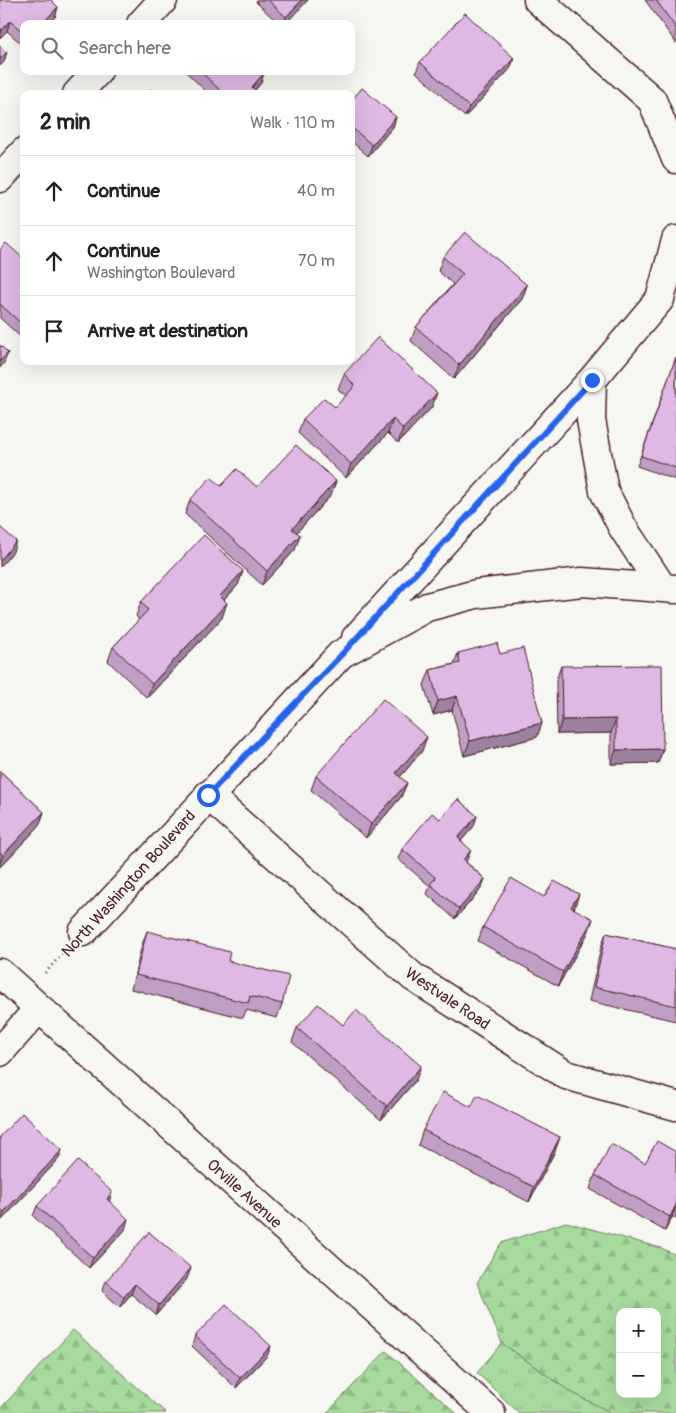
<!DOCTYPE html>
<html lang="en">
<head>
<meta charset="utf-8">
<style>
	:root { --surface:#fff; --page:#f2f2f2; --text:#222; --muted:#767676; --line:#e0e0e0 }
	body { margin:0; font-family:Pangolin,sans-serif; background:var(--page); color:var(--text) }
	.controls { position:absolute; right:15px; bottom:15px; display:grid; overflow:hidden; border-radius:10px; box-shadow:0 5px 20px #0002 }
	.controls button { width:45px; height:45px; display:grid; place-items:center; padding:0; border:0; border-bottom:1px solid var(--line); background:var(--surface); color:var(--text); font:25px sans-serif }
	.stop { position:absolute; width:15px; height:15px; margin:-11px; border:4px solid #2563eb; border-radius:50%; background:#fff }
	.stop.end { background:#2563eb; border-color:#fff; box-shadow:0 1px 5px #0008 }
	.list { margin:0; padding:0; list-style:none }
	h2 { display:flex; justify-content:space-between; align-items:center; height:65px; margin:0; padding:0 20px; font-size:21px }
	h2 small { font-size:16px; font-weight:400; color:var(--muted) }
	.list li { display:grid; grid-template-columns:32px 1fr auto; gap:15px; align-items:center; box-sizing:border-box; height:70px; padding:0 20px; border-top:1px solid var(--line) }
	.list b { display:block; font-size:19px; white-space:nowrap }
	.list p { margin:0; font-size:16px; white-space:nowrap; color:var(--muted) }
	.list em { font-size:16px; font-style:normal; color:var(--muted) }
	.icon { flex:none; width:28px; height:28px; fill:none; stroke:currentColor; stroke-width:2; stroke-linecap:round; stroke-linejoin:round }
	.map { position:relative; flex:none; width:676px; height:1413px; overflow:hidden }
	.search { position:absolute; background:var(--surface); box-shadow:0 5px 20px #0002; left:20px; top:20px; width:335px; height:55px; display:flex; align-items:center; gap:12px; box-sizing:border-box; padding:0 18px; border-radius:10px; color:var(--muted); font-size:19px }
	.panel { position:absolute; background:var(--surface); box-shadow:0 5px 20px #0002; left:20px; top:90px; width:335px; height:275px; border-radius:10px }
	.map>svg:first-child { display:block }
	.grass { fill:url(#grass-tufts); stroke:#787d64 }
	.forest { fill:url(#forest-firs); stroke:#787d64; fill-rule:evenodd }
	.lines { fill:none; stroke-linecap:round; stroke-linejoin:round }
	.minor-casing { stroke:#4a1f2b; stroke-width:31 }
	.path { stroke:#4a1f2b; stroke-width:3; stroke-dasharray:1 4; stroke-linecap:butt }
	.minor { stroke:#f6f6f2; stroke-width:28 }
	.wall { fill:#bf9fc3; stroke:#4a1f2b }
	.shaded-wall { fill:#9b829f; stroke:#4a1f2b }
	.building { fill:#deb9e3; stroke:#4a1f2b }
	.route { stroke:#2563eb; stroke-width:6 }
	.labels { text-anchor:middle; stroke-width:4.5; stroke-linejoin:round; paint-order:stroke }
	.street-label { font-size:16px; fill:#4a1f2b; stroke:#f6f6f2 }
</style>
</head>
<body>
<div class="map">
<svg width="676" height="1413" viewBox="0 0 676 1413">
	<defs>
		<pattern id="grass-tufts" width="24" height="20" patternUnits="userSpaceOnUse" patternTransform="scale(1.25)"><rect width="24" height="20" fill="#a6db9d"/><path d="M3 7l-1-3M5 7V3M7 7l1-3M15 17l-1-3M17 17v-4M19 17l1-3" fill="none" stroke="#90bc87"/></pattern>
		<pattern id="forest-firs" width="22" height="20" patternUnits="userSpaceOnUse" patternTransform="scale(1.25)"><rect width="22" height="20" fill="#a6db9d"/><path d="M5 1l3.5 6h-7zM16 11l3.5 6h-7z" fill="#90bc87"/></pattern>
	</defs>
	<rect width="100%" height="100%" fill="#f6f6f2"/>
	<filter id="ink" filterUnits="userSpaceOnUse"><feTurbulence type="fractalNoise" baseFrequency=".02" numOctaves="2"/><feDisplacementMap in="SourceGraphic" scale="10" xChannelSelector="R" yChannelSelector="G"/><feConvolveMatrix kernelMatrix="1 2 1 2 8 2 1 2 1" color-interpolation-filters="sRGB"/></filter>
	<g filter="url(#ink)">
		<path class="grass" d="M502 1343 569 1391 612 1413H519L477 1373Z"/>
		<path class="forest" d="M566 1222 661 1248 676 1255V1413H612L569 1391 502 1343 477 1283 501 1243ZM620 1312H657V1394H620Z
			M73 1330 166 1413H0V1409Z
			M386 1351 456 1413H327Z"/>
		<g class="lines">
			<g class="minor-casing">
				<path id="minor" d="M538 0 652 100 676 159
					M141 24 163 0
					M77 94 98 71
					M0 178 24 152
					M662 587 623 528 604 491 591 420 592 380 660 299 676 240
					M356 638 592 380
					M208 795 413 977 566 1075 676 1106
					M83 932 341 654 427 607 476 594 582 582 676 589
					M0 973 491 1413
					M0 1052 39 1008"/>
			</g>
			<path class="path" d="M45 973 63 953"/>
			<use href="#minor" class="minor"/>
		</g>
		<path class="wall" d="M0 0 58 7 55 17 24 24V46L7 31 0 38Z
			M257 0H308L285 24H279L256 2Z
			M645 0H676V43Z
			M514 58 510 69 465 117 416 72 420 62Z
			M185 71H263L261 83 255 90 259 94H209Z
			M351 101 396 117 393 127 368 156 351 141Z
			M0 250 24 259V340L0 318Z
			M443 257 527 285 522 299 454 379 411 341 416 327 453 284 438 271Z
			M676 357V480L637 466Z
			M344 374 432 407 398 443 388 433 346 478 298 433 303 419 335 407 346 396 338 389Z
			M336 481 331 495 297 532 295 550 262 585 185 514 190 500 221 486 257 487Z
			M243 571 238 585 224 600 222 618 147 698 108 661 113 647 139 620 136 616 141 602Z
			M458 653 500 654 542 723 537 737 464 756 452 710 433 715 424 685 430 670 454 664Z
			M561 666 663 749 658 763 611 764V733L557 734 556 680Z
			M422 751 400 777 407 783 401 797 366 838 311 790 316 776Z
			M0 771 44 812 39 826 0 867Z
			M440 819 474 826 461 841 467 860 466 862 485 879 481 889 455 919 427 894 430 886 398 859 402 849Z
			M544 897 574 908 588 933 558 986 478 941 483 927Z
			M147 931 228 961 282 1004 277 1018 246 1010 243 1018 131 989 142 945Z
			M606 933 676 949V1021L589 1001 601 947Z
			M343 1025 416 1080 381 1120 292 1042 297 1028Z
			M471 1107 560 1137 555 1151 529 1202 418 1145 423 1130Z
			M0 1137 62 1150 58 1160 0 1222Z
			M676 1152V1219L672 1217 665 1231 590 1189 595 1175 645 1163Z
			M109 1201 125 1230 89 1268 33 1216 37 1206Z
			M187 1279 156 1315 131 1294 120 1307 102 1291 106 1281Z
			M195 1336 271 1346 267 1356 236 1388 192 1346Z"/>
		<path class="shaded-wall" d="M302 0H308L285 24H283L286 17Z
			M58 7 55 17 48 24H42Z
			M10 21 7 31 0 38V36L2 30Z
			M7 52 4 62 0 66V59Z
			M514 58 510 69 465 117 469 107Z
			M264 73 261 83 251 94 252 87Z
			M396 117 393 127 368 156 372 145Z
			M527 285 522 299 454 379 459 365Z
			M8 353 4 363 0 368V361Z
			M437 393 432 407 398 443 403 429Z
			M393 419 388 433 346 478 351 464Z
			M336 481 331 495 287 543 292 529Z
			M300 535 295 550 262 585 267 571Z
			M16 541 13 552 0 567V561Z
			M243 571 238 585 215 610 220 596Z
			M227 603 222 618 147 698 152 684Z
			M457 696 452 710 433 715 438 701Z
			M616 719 611 733 557 734 562 720Z
			M542 723 537 737 464 756 470 741Z
			M427 737 422 751 391 788 396 773Z
			M663 749 658 763 611 764 616 750Z
			M407 783 401 797 366 838 371 824Z
			M44 812 39 826 0 867V863L3 855Z
			M477 816 474 826 454 849 458 838Z
			M471 850 467 860 459 870 463 860Z
			M485 879 481 889 455 919 459 909Z
			M579 894 574 909 571 907Z
			M593 919 588 933 558 986 563 972Z
			M421 1066 416 1080 381 1120 387 1106Z
			M560 1137 555 1151 529 1202 534 1187Z
			M62 1150 58 1160 0 1222 4 1212Z
			M112 1192 109 1203 107 1199Z
			M676 1205 672 1217 665 1231 670 1217Z
			M128 1219 125 1230 89 1268 93 1258Z
			M191 1268 187 1279 156 1315 159 1305Z
			M135 1284 131 1294 120 1307 124 1297Z
			M271 1346 267 1356 236 1388 240 1378Z"/>
		<path class="building" d="M0 0H51L58 7 42 24H24V33L10 21 2 30 0 28Z
			M268 0H302L286 17Z
			M656 0H676V28Z
			M465 13 514 58 469 107 420 62Z
			M0 45 7 52 0 59Z
			M200 71H263L264 73 252 87 259 94H224Z
			M362 88 396 117 372 145 351 127V101Z
			M151 89 156 94H147Z
			M465 232 527 285 459 365 416 327 463 274 443 257Z
			M6 243 24 259V326L0 304V250Z
			M378 337 437 393 403 429 393 419 351 464 303 419 324 398 335 407 355 386 344 374Z
			M0 345 8 353 0 361Z
			M676 357V468L641 456Z
			M296 445 336 481 292 529 300 535 267 571 190 500 211 477 221 486 237 469 257 487Z
			M0 527 16 541 0 561Z
			M204 535 243 571 220 596 227 603 152 684 113 647 148 610 141 602Z
			M497 643 500 654 523 648 542 723 470 741 457 696 438 701 430 670 460 663 458 653Z
			M662 665 663 749 616 750V719L562 720 561 666Z
			M383 699 427 737 396 773 407 783 371 824 316 776Z
			M0 771 44 812 3 855 0 852Z
			M458 799 477 816 458 838 471 850 463 860 485 879 459 909 430 884 436 878 402 849 432 813 440 819Z
			M511 878 544 897 554 881 579 894 571 907 593 919 563 972 483 927Z
			M147 931 230 952 228 961 289 976 282 1004 250 996 248 1003 136 975Z
			M606 933 676 949V1006L594 987Z
			M318 1004 343 1025 356 1010 421 1066 387 1106 297 1028Z
			M443 1092 471 1107 477 1095 560 1137 534 1187 423 1130Z
			M22 1113 62 1150 4 1212 0 1208V1137Z
			M657 1141 676 1152V1205L670 1217 595 1175 611 1144 645 1163Z
			M78 1161 112 1192 107 1199 128 1219 93 1258 37 1206Z
			M149 1232 191 1268 159 1305 135 1284 124 1297 106 1281Z
			M226 1304 271 1346 240 1378 195 1336Z"/>
	</g>
	<g class="lines" filter="url(#ink)">
		<path class="route" d="M208 795 342 654 592 380"/>
	</g>
	<g class="labels">
		<g class="street-label">
			<text transform="translate(128 883) rotate(-48)" y="6">North Washington Boulevard</text>
			<text transform="translate(448 998) rotate(34)" y="6">Westvale Road</text>
			<text transform="translate(245 1193) rotate(42)" y="6">Orville Avenue</text>
		</g>
	</g>
</svg>
<div class="controls">
<button>+</button>
<button>−</button>
</div>
<div class="stop" style="left:208px;top:795px"></div>
<div class="stop end" style="left:592px;top:380px"></div>
<div class="search"><svg class="icon" aria-label="search" viewBox="0 0 24 24"><circle cx="10" cy="10" r="6"/><path d="M15 15l6 6"/></svg>Search here</div>
<section class="panel">
<h2>2 min<small>Walk · 110 m</small></h2>
<ul class="list">
<li><svg class="icon" aria-label="ahead" viewBox="0 0 24 24"><path d="M12 20V5M6 11l6-6 6 6"/></svg><div><b>Continue</b></div><em>40 m</em></li>
<li><svg class="icon" aria-label="ahead" viewBox="0 0 24 24"><path d="M12 20V5M6 11l6-6 6 6"/></svg><div><b>Continue</b><p>Washington Boulevard</p></div><em>70 m</em></li>
<li><svg class="icon" aria-label="arrive" viewBox="0 0 24 24"><path d="M6 21V4h12l-3 4 3 4H6"/></svg><div><b>Arrive at destination</b></div></li>
</ul>
</section>
</div>
</body>
</html>
